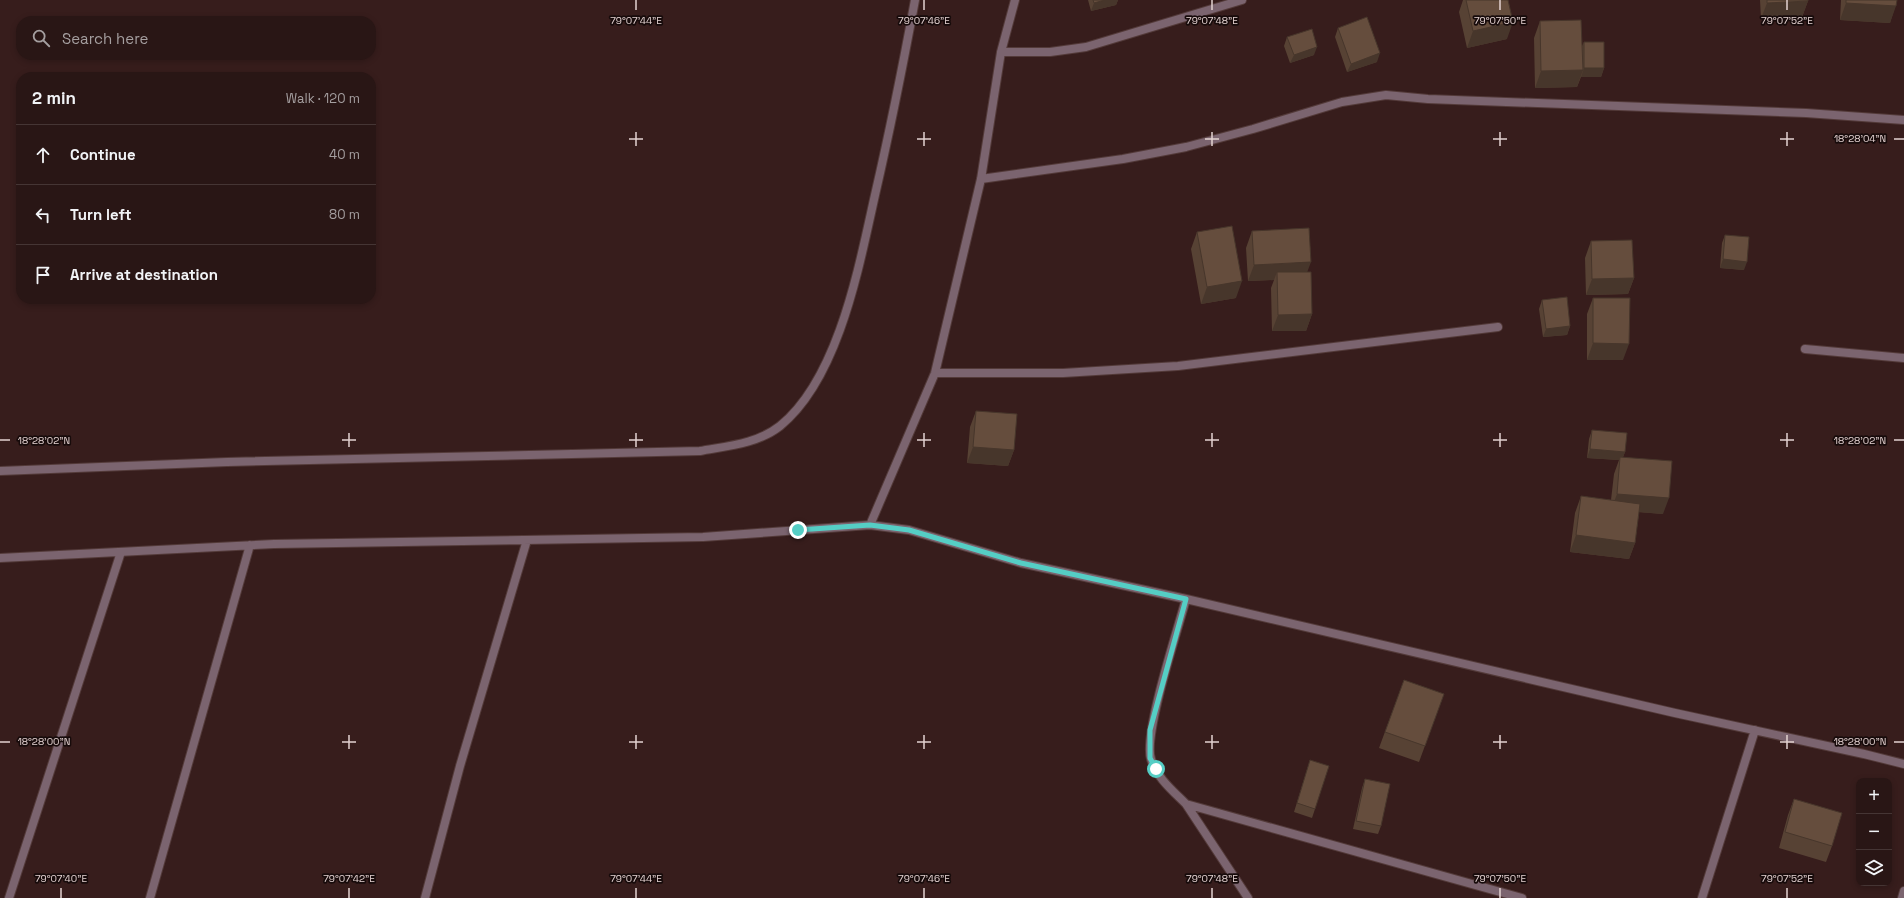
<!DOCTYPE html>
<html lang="en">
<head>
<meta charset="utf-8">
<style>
	:root { --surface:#291615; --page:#311f1e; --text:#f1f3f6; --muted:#a59fa0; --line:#453534 }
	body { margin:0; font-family:"Space Grotesk",sans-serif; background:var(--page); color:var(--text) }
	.controls { position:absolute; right:12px; bottom:12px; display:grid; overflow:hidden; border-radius:8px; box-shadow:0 2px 6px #0003 }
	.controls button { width:36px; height:36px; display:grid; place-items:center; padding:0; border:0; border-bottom:1px solid var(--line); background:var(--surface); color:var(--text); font:20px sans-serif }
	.stop { position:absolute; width:12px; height:12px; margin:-9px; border:3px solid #55cec5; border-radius:50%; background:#fff }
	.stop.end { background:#55cec5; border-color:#fff; box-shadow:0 1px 4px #0008 }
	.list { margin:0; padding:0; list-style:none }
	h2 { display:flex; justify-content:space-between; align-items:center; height:52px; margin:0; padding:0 16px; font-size:17px }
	h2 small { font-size:13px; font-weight:400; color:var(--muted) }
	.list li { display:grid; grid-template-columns:26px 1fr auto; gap:12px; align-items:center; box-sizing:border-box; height:60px; padding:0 16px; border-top:1px solid var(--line) }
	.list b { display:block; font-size:15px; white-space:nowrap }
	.list em { font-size:13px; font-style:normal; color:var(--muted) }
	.icon { flex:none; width:22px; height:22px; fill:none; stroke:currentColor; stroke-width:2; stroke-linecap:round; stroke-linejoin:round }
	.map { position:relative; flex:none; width:1904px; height:898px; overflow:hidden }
	.search { position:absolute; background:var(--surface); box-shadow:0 2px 6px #0003; left:16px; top:16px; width:360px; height:44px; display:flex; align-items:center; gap:10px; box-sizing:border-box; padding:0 14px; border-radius:16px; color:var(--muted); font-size:15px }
	.panel { position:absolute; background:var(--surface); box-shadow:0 2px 6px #0003; left:16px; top:72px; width:360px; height:232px; border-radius:16px }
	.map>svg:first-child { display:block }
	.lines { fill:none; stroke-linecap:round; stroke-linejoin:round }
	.lane-casing { stroke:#533a39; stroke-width:10 }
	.street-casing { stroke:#533a39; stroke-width:10 }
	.lane { stroke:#7b646f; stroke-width:8 }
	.street { stroke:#7b646f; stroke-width:8 }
	.wall { fill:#574234 }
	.shaded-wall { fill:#47362b }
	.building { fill:#654d3d; stroke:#47362b }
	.route { stroke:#55cec5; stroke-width:5 }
	.ticks { fill:none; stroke:#e4d2d1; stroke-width:1.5 }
	.ticks-label { font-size:10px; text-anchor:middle; fill:#e4d2d1; stroke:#170b0b; stroke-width:3.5; stroke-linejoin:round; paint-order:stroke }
</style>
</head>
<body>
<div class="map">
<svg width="1904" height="898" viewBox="0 0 1904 898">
	<rect width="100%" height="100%" fill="#371d1c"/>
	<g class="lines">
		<g class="lane-casing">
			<path id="lane" d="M1805 349 1904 358"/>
		</g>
		<g class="street-casing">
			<path id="street" d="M1001 52H1050L1086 47 1242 0
				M981 179 1123 159 1186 147 1253 129 1342 102 1386 95 1428 99 1806 113 1904 120
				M935 373H1063L1178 366 1498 327
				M0 471 227 462 700 451C727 446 757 444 780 426 839 378 859 266 875 195 890 130 903 65 915 0
				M870 525 935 373 981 179 1001 52 1015 0
				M0 558 274 544 703 537 870 525 909 530 1021 563 1186 599 1675 713 1864 754 1904 764
				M1186 599C1178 629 1143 735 1151 759 1157 778 1172 790 1186 804L1522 898
				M1186 804 1248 898
				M9 898 121 552
				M150 898 250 545
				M425 898 460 766 527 540
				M1702 898 1755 730
				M1902 898 1904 891"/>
		</g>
		<use href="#lane" class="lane"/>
		<use href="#street" class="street"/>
	</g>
	<path class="wall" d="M1088 0H1118L1116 5 1091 11Z
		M1463 0H1508L1507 39 1467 48 1459 12Z
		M1760 0H1808V1L1802 17 1761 19Z
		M1841 0H1897L1890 23 1840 20Z
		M1540 21 1582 46 1584 42 1604 68 1601 77H1581L1577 87 1535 88 1534 38Z
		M1338 28 1377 62 1347 72 1335 37Z
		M1287 37 1314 55 1290 63 1284 46Z
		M1252 231 1307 272 1312 314 1306 331H1272L1271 288 1274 280 1248 281 1246 248Z
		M1197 232 1236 298 1201 304 1191 249Z
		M1725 235 1744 270 1720 268 1722 243Z
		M1591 241 1634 278 1628 294 1586 295 1585 258Z
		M1593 298 1623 360H1587V314Z
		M1542 300 1570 326 1567 335 1543 337 1539 309Z
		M976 411 1014 450 1008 466 967 463 970 427Z
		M1592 430 1625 452 1623 457 1663 514 1639 512 1635 543 1629 559 1570 552 1575 513 1581 496 1611 500 1614 474 1619 460 1587 458 1589 439Z
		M1404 680 1444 694 1419 762 1379 748Z
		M1310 760 1315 809 1312 818 1294 812Z
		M1365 779 1381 826 1378 834 1353 829 1362 788Z
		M1794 799 1832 846 1826 862 1779 848 1788 815Z"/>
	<path class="shaded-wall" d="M1105 0H1118L1116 5 1091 11 1094 3Z
		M1808 1 1802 17 1761 19 1767 3Z
		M1846 3 1896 6 1890 23 1840 20Z
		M1513 22 1507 39 1467 48 1473 31Z
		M1317 47 1314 55 1290 63 1294 55Z
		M1380 53 1377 62 1347 72 1351 64Z
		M1584 68H1604L1601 77H1581Z
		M1583 70 1577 87 1535 88 1541 71Z
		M1723 259 1747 262 1744 270 1720 268Z
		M1311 262 1305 278 1277 272 1274 280 1248 281 1254 265Z
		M1634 278 1628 294 1586 295 1592 279Z
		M1242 281 1236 298 1201 304 1207 287Z
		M1312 314 1306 331H1272L1278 315Z
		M1570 326 1567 335 1543 337 1546 329Z
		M1593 343 1629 344 1623 360H1587Z
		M973 447 1014 450 1008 466 967 463Z
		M1590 449 1625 452 1622 460 1620 457 1619 460 1587 458Z
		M1617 494 1669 498 1663 514 1611 510Z
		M1576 535 1635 543 1629 559 1570 552Z"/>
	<path class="building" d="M1093 0H1105L1094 3Z
		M1466 0H1508L1513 22 1473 31Z
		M1767 0H1808V1L1767 3Z
		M1846 0H1897L1896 6 1846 3Z
		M1367 17 1380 53 1351 64 1338 28Z
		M1581 20 1583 70 1541 71 1540 21Z
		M1312 29 1317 47 1294 55 1287 37Z
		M1584 42H1604V68H1584Z
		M1232 226 1242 281 1207 287 1197 232Z
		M1309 228 1311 262 1254 265 1252 231Z
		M1725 235 1749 237 1747 262 1723 259Z
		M1632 240 1634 278 1592 279 1591 241Z
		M1277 272H1311L1312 314 1278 315Z
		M1567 297 1570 326 1546 329 1542 300Z
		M1593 298H1630L1629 344 1593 343Z
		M976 411 1017 414 1014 450 973 447Z
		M1592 430 1627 433 1625 452 1590 449Z
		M1620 457 1672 461 1669 498 1617 494Z
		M1581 496 1640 504 1635 543 1576 535Z
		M1404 680 1444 694 1425 746 1385 732Z
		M1310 760 1329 766 1315 809 1297 803Z
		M1365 779 1390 784 1381 826 1356 821Z
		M1794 799 1842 813 1832 846 1785 832Z"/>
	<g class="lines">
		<path class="route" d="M798 530 870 525 909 530 1021 563 1186 599 1150 730V758L1156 769"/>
	</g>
	<path class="ticks" d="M636 0V10M924 0V10M1212 0V10M1500 0V10M1787 0V10M636 132V146M924 132V146M1212 132V146M1500 132V146M1787 132V146M629 139H643M917 139H931M1205 139H1219M1493 139H1507M1780 139H1794M1894 139H1904M349 433V447M636 433V447M924 433V447M1212 433V447M1500 433V447M1787 433V447M0 440H10M342 440H356M629 440H643M917 440H931M1205 440H1219M1493 440H1507M1780 440H1794M1894 440H1904M349 735V749M636 735V749M924 735V749M1212 735V749M1500 735V749M1787 735V749M0 742H10M342 742H356M629 742H643M917 742H931M1205 742H1219M1493 742H1507M1780 742H1794M1894 742H1904M61 888V898M349 888V898M636 888V898M924 888V898M1212 888V898M1500 888V898M1787 888V898"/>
	<g class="ticks-label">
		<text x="636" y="24">79°07'44"E</text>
		<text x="924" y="24">79°07'46"E</text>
		<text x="1212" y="24">79°07'48"E</text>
		<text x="1500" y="24">79°07'50"E</text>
		<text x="1787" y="24">79°07'52"E</text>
		<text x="1860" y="142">18°28'04"N</text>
		<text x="44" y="444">18°28'02"N</text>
		<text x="1860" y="444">18°28'02"N</text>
		<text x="44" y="745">18°28'00"N</text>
		<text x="1860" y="745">18°28'00"N</text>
		<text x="61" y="882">79°07'40"E</text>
		<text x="349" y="882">79°07'42"E</text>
		<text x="636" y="882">79°07'44"E</text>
		<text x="924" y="882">79°07'46"E</text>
		<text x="1212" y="882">79°07'48"E</text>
		<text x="1500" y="882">79°07'50"E</text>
		<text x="1787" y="882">79°07'52"E</text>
	</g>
</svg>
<div class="controls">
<button>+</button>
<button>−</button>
<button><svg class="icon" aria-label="layers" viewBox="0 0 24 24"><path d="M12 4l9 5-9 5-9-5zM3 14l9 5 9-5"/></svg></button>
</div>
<div class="stop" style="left:1156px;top:769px"></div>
<div class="stop end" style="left:798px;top:530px"></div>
<div class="search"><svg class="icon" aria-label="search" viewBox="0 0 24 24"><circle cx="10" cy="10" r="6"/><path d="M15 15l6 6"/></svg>Search here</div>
<section class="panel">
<h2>2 min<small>Walk · 120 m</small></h2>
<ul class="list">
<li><svg class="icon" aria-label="ahead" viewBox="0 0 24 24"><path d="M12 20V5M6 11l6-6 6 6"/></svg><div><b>Continue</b></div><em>40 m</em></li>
<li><svg class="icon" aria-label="left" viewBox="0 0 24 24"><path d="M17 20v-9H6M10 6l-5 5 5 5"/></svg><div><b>Turn left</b></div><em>80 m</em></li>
<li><svg class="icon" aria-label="arrive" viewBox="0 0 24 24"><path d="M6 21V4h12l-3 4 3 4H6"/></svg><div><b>Arrive at destination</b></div></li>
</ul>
</section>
</div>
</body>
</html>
